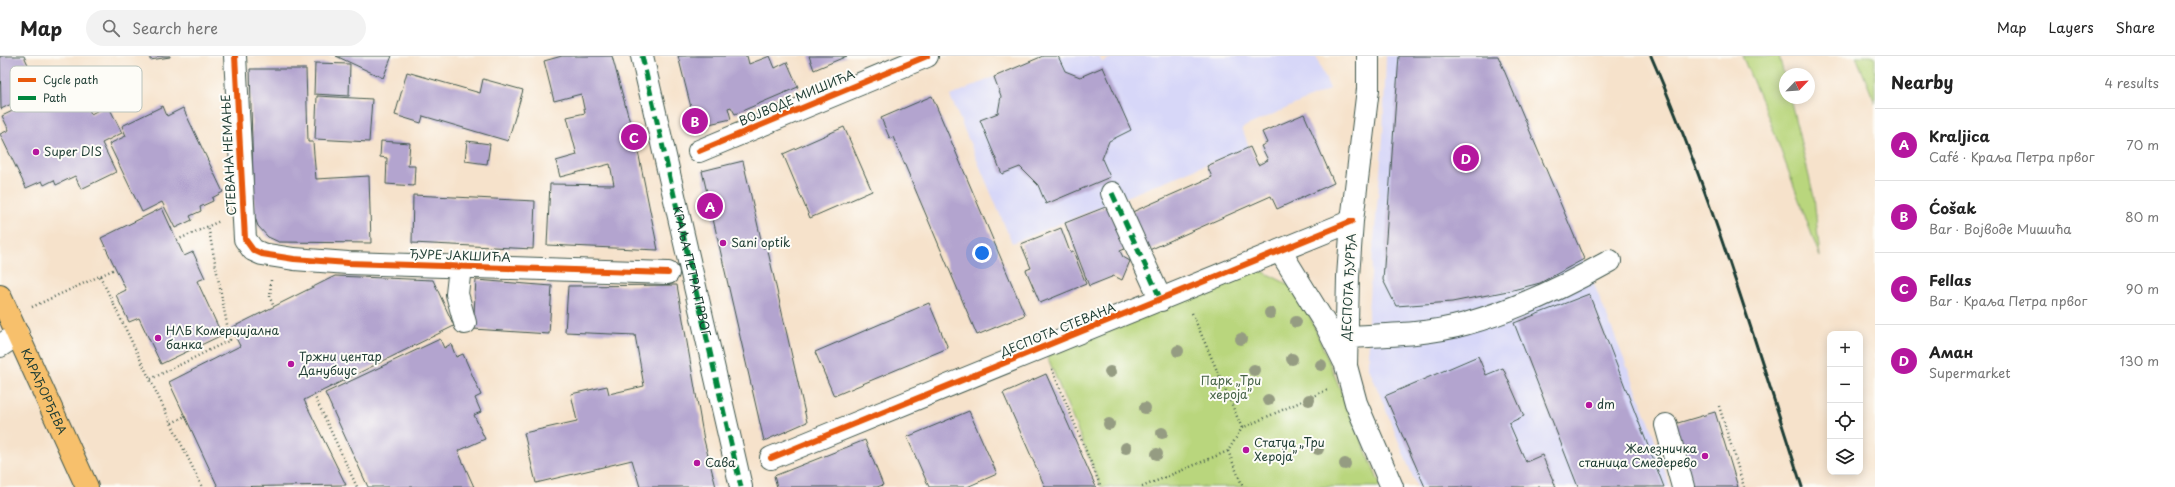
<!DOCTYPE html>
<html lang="en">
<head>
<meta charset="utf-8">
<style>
	:root { --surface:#fff; --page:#f2f2f2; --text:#222; --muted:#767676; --line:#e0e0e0; --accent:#b5179e }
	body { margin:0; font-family:"Playpen Sans",sans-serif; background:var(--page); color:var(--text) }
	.controls { position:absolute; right:12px; bottom:12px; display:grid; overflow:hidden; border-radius:8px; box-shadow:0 2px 10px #0003 }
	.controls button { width:36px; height:36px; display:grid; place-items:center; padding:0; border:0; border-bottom:1px solid var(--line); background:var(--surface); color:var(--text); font:20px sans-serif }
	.compass { position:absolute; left:1779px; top:12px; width:36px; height:36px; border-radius:50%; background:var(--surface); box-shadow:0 2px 10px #0003; rotate:65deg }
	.you { position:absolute; left:982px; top:197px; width:14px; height:14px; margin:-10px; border:3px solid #fff; border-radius:50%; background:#1a73e8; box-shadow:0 0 0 6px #1a73e833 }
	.badge { display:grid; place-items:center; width:26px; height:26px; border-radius:50%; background:var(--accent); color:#fff; font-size:13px; font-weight:700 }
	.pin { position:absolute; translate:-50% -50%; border:2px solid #fff; box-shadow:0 1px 4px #0006 }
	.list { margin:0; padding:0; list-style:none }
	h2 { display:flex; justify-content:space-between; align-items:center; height:52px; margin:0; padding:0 16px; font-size:17px }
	h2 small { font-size:13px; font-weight:400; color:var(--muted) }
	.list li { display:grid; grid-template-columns:26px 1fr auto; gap:12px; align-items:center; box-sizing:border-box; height:72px; padding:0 16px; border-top:1px solid var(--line) }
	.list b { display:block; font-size:15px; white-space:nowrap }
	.list p { margin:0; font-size:13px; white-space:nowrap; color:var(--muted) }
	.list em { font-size:13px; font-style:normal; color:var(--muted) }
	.icon { flex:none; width:22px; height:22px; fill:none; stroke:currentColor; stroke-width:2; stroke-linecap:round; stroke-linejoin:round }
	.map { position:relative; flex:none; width:1875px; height:431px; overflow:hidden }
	header { display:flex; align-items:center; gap:24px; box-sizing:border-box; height:56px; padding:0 20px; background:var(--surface); border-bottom:1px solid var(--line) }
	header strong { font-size:19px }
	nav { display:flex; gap:22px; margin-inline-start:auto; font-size:14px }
	.search { width:280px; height:36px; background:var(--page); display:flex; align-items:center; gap:10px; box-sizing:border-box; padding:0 14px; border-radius:22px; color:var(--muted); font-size:15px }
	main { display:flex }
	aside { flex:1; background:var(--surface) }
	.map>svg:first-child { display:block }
	.built { fill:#d7d7f8 }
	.green { fill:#b9d67d; stroke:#6c8a58 }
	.building { fill:#b3a4cf }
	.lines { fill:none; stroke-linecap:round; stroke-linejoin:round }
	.minor-casing { stroke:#3f564b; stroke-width:24 }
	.major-casing { stroke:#3f564b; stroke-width:24 }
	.path { stroke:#3f564b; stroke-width:2.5; stroke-dasharray:1 3; stroke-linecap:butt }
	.minor { stroke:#fff; stroke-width:22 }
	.major { stroke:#f7c06c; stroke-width:22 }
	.rail { stroke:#1f3d34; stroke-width:3 }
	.quiet { stroke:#00873e; stroke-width:5; stroke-dasharray:10 5; stroke-linecap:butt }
	.cycleway-casing { stroke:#fdfcf7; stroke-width:8 }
	.cycleway { stroke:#e8590c; stroke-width:6 }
	.tree { fill:#959c82 }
	.poi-dot { fill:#b5179e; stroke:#fdfcf7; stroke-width:1.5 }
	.labels { text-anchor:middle; stroke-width:4; stroke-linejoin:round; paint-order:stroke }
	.street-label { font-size:12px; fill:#1f3d34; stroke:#fdfcf7 }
	.poi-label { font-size:12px; fill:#1f3d34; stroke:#fdfcf7; text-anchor:start }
	.park-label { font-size:12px; fill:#466346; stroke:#fdfcf7 }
	.key { fill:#fdfcf7; stroke:#bac3bc; stroke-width:1 }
	.key-label { font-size:11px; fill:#1f3d34 }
</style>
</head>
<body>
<header>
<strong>Map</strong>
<div class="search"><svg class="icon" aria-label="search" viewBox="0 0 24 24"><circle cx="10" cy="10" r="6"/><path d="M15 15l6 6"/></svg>Search here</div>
<nav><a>Map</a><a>Layers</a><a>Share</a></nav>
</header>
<main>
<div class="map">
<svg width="1875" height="431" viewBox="0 0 1875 431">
	<rect width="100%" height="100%" fill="#fdfcf7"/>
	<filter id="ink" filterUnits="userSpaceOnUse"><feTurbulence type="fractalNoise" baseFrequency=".025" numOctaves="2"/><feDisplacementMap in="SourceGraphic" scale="8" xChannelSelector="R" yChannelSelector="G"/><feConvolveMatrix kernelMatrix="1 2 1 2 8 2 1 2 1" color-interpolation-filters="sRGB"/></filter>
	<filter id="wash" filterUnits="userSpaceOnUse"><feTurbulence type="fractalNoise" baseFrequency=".012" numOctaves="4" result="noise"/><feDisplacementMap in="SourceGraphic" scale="16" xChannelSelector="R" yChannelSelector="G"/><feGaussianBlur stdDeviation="0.9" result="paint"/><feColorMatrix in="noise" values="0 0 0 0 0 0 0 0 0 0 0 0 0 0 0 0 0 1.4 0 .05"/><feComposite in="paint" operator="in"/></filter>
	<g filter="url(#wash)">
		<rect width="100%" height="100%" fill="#f6e2cb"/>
		<path class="built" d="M1043 0H1099L1102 6 1116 0H1316L1330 33 1242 72 1249 91 1012 187 950 40Z
			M1386 0H1498L1584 203 1650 368 1670 431H1417L1369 312 1368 254 1383 82Z"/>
		<path class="green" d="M1742 0H1779L1785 23V42H1790L1814 141 1820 201 1770 65Z
			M1856 0H1875V47Z
			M1258 213 1299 234 1381 431H1101L1047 300Z"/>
		<g id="blocks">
			<path class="building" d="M0 0H24L37 28 21 36 24 42 1 53Z
				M150 0H170V1L150 4Z
				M336 0H392L383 22Z
				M562 0H612L639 100 658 194 547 189 550 128 614 129 610 108 560 121 556 105 577 99 567 61 585 57 581 38 554 45 544 5Z
				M678 0H747L749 8 770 0 775 12 787 6 798 31 735 58 731 51 728 52 731 63 696 71Z
				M809 0H847L814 14Z
				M1043 0H1058L1065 15 1080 21 1103 11 1131 74 1109 85 1102 103 1110 121 1046 148 1038 129 1020 111 1002 118 980 64 998 57 1001 40 994 21Z
				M1399 0H1498L1584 203 1540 227 1513 234 1452 246 1396 250 1383 224Z
				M315 7 350 8 349 40 314 38Z
				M250 13H306L308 86H313L316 123 369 120 371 187 279 186 268 181 258 170 254 159Z
				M407 16 480 37 483 23 523 34 508 85 423 60 421 67 395 59Z
				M52 36 59 51 71 45 74 49 85 44 91 58 108 49 122 77 102 87 116 116 81 133 75 120 56 129 54 124 44 129 42 125 26 132 0 78 9 74 2 60Z
				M317 40 372 43 369 86 315 83Z
				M932 40 1025 259 977 279 893 81 890 83 881 62Z
				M163 50 167 60 183 52 223 136 212 142 213 145 200 151 201 155 190 160 192 164 175 172 162 146 142 156 109 88 126 80 122 70Z
				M1304 58 1334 127 1277 153 1271 140 1147 195 1130 157 1212 121 1207 110 1250 91 1258 109 1268 104 1261 90 1267 87 1262 76Z
				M844 71 872 135 810 162 783 98Z
				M381 85 410 87 408 110H415L414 130 386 128 387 102 380 101Z
				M467 85 490 88 487 108 465 105Z
				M743 105 763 192 767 191 807 366 764 385 702 115Z
				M413 139 535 145 533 193 412 187Z
				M1108 150 1127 192 1120 195 1123 201 1130 205 1122 224 1114 220 1089 230 1065 167Z
				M162 152 184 200 193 196 205 222 197 225 222 279 161 308 139 262 129 266 116 239 126 234 101 182Z
				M1061 172 1070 196 1073 195 1086 228 1040 247 1026 214 1031 212 1021 188Z
				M335 220 433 224 454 270 304 344 346 429 218 431 169 326 240 290 231 272Z
				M476 224 552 230 549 278 473 273Z
				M677 229 704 384 716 431H640L632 404 536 427 524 377 577 365 571 338 607 330 609 338 644 330 635 279 565 276 568 230Z
				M1589 238 1664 431H1578L1514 267Z
				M929 247 948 292 834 340 815 296Z
				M440 283 444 292 451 288 456 301 463 298 481 339 475 342 481 356 474 359 485 383 458 395 474 431H368L325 337Z
				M1478 300 1486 319 1503 312 1524 360 1509 367 1526 406 1542 399 1556 431H1425L1385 340Z
				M1046 318 1096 431H1045L1003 337Z
				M969 355 997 418 967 431H929L907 381Z
				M1715 356 1738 431H1690L1671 369Z
				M865 384 883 429 877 431H777L774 420Z"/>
		</g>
	</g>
	<g filter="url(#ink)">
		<use href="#blocks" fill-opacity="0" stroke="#3f564b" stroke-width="1"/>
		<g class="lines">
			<g class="minor-casing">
				<path id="minor" d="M235 0 245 183 253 194 262 198 294 203 348 207 668 217
					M642 0 741 431
					M1368 0V33L1352 165 1348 221 1346 310 1356 347 1392 431
					M699 95 927 0
					M1112 137 1161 244
					M1280 195 1327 271 1344 305
					M460 211 457 238 465 267
					M1346 281C1385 279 1426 279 1465 268 1515 254 1564 231 1610 205
					M0 290 18 278
					M1666 369 1683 431
					M771 402 1352 165"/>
			</g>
			<g class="major-casing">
				<g id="major">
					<path id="s1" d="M0 240 87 431"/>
				</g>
			</g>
			<path class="path" d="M177 184 220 165
				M100 220 202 431
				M271 224 270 242 274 251
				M32 251 115 213
				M1192 257 1242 372
				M1052 313 1101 431
				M151 323 230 284 208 170
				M314 339 357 431
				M1719 350 1744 431
				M172 367 185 360
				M1228 395 1243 431
				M1142 431 1228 395 1242 372 1327 334"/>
			<use href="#minor" class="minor"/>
			<use href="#major" class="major"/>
			<path class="rail" d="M1651 0C1712 140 1755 286 1802 431"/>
			<g class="quiet">
				<path id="s2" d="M642 0 741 431"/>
				<path d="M1112 137 1161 244"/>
			</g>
			<g class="cycleway-casing">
				<path id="cycleway" d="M235 0 245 183 253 194 262 198 294 203 348 207 668 217
					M699 95 927 0
					M771 402 1352 165"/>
			</g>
			<use href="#cycleway" class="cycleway"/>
		</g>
		<g class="tree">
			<circle cx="1270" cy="257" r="6"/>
			<circle cx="1296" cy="266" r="6"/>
			<circle cx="1241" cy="283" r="6"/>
			<circle cx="1178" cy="295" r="6"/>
			<circle cx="1292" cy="303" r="6"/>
			<circle cx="1321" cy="309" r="6"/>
			<circle cx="1254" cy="314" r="6"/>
			<circle cx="1110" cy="316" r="6"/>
			<circle cx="1268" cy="344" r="6"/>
			<circle cx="1309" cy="344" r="6"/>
			<circle cx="1145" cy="352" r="6"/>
			<circle cx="1109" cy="368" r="6"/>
			<circle cx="1162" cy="377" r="6"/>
			<circle cx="1126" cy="392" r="6"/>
			<circle cx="1318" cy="393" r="6"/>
			<circle cx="1157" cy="398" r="6"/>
			<circle cx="1345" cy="408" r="6"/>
		</g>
	</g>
	<g class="poi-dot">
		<circle cx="36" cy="96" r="4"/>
		<circle cx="723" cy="187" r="4"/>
		<circle cx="158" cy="282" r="4"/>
		<circle cx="291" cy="308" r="4"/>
		<circle cx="1589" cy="349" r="4"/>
		<circle cx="1246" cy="394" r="4"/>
		<circle cx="1705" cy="400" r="4"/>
		<circle cx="697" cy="407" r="4"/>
	</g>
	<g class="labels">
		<g class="street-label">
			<text transform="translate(797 42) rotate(-23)" y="4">ВОЈВОДЕ МИШИЋА</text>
			<text transform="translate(229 99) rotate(-93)" y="4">СТЕВАНА НЕМАЊЕ</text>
			<text transform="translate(460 200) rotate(2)" y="4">ЂУРЕ ЈАКШИЋА</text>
			<text dy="4" stroke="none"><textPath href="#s2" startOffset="221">КРАЉА ПЕТРА ПРВОГ</textPath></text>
			<text transform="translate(1349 231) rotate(-87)" y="4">ДЕСПОТА ЂУРЂА</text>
			<text transform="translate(1058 274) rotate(-22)" y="4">ДЕСПОТА СТЕВАНА</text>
			<text dy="4" stroke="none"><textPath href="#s1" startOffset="105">КАРАЂОРЂЕВА</textPath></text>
		</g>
		<g class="poi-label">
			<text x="44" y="100">Super DIS</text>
			<text x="731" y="191">Sani optik</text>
			<text x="166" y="279">НЛБ Комерцијална<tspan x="166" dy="14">банка</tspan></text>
			<text x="299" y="305">Тржни центар<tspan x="299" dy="14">Данубиус</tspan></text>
			<text x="1597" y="353">dm</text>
			<text x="1254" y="391">Статуа „Три<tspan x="1254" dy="14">Хероја”</tspan></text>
			<text x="1697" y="397" text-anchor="end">Железничка<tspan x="1697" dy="14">станица Смедерево</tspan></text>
			<text x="705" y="411">Сава</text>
		</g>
		<g class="park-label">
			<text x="1231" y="329">Парк „Три<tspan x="1231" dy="14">хероја”</tspan></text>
		</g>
	</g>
	<rect x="10" y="10" width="132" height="46" rx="6" class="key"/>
	<rect x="18" y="22" width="18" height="4" fill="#e8590c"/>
	<rect x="18" y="40" width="18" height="4" fill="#00873e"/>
	<g class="key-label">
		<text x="43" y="28">Cycle path</text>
		<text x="43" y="46">Path</text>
	</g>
</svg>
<div class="controls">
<button>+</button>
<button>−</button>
<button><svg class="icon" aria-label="locate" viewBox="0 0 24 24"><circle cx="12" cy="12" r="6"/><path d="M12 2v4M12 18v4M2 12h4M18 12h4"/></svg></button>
<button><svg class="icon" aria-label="layers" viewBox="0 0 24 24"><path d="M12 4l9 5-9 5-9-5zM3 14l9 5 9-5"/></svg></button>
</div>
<svg class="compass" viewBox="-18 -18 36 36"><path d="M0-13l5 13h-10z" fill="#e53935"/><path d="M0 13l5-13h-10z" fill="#767676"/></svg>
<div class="you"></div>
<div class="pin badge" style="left:710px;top:150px">A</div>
<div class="pin badge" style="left:695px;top:65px">B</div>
<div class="pin badge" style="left:634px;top:81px">C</div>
<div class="pin badge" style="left:1466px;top:102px">D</div>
</div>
<aside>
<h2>Nearby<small>4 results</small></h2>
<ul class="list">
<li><span class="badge">A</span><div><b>Kraljica</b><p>Café · Краља Петра првог</p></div><em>70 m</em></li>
<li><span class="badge">B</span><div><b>Ćošak</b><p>Bar · Војводе Мишића</p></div><em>80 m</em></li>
<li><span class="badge">C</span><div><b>Fellas</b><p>Bar · Краља Петра првог</p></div><em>90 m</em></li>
<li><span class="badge">D</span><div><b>Аман</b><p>Supermarket</p></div><em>130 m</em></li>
</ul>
</aside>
</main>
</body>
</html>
